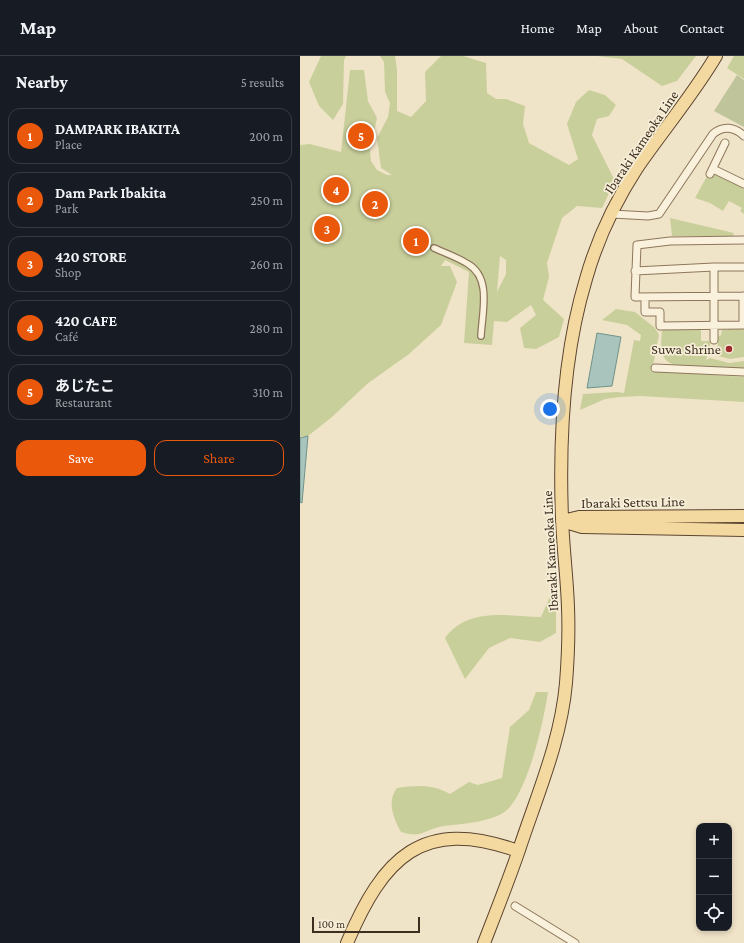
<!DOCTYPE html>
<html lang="en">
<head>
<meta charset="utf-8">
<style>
	:root { --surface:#171b24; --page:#20242c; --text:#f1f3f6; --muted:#9ea1a6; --line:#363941; --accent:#ea580c }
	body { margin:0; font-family:"Crimson Pro","Noto Sans JP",serif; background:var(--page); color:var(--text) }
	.controls { position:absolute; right:12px; bottom:12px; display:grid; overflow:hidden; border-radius:8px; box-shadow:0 2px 6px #0003 }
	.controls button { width:36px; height:36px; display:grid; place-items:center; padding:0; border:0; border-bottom:1px solid var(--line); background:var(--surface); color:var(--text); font:20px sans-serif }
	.scale { position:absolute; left:12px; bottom:10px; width:108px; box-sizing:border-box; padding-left:4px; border:2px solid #3d2e20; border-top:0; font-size:11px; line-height:14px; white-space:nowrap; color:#3d2e20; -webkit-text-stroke:3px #f7eed8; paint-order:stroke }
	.you { position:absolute; left:250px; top:353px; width:14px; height:14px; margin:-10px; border:3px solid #fff; border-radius:50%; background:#1a73e8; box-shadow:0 0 0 6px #1a73e833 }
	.badge { display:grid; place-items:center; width:26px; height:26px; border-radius:50%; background:var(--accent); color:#fff; font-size:13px; font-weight:700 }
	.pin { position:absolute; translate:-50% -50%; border:2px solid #fff; box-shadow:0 1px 4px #0006 }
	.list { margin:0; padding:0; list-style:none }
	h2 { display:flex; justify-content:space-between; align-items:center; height:52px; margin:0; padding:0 16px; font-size:17px }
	h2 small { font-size:13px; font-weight:400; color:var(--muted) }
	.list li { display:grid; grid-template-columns:26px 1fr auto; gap:12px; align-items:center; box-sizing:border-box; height:56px; margin:0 8px 8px; padding:0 8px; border:1px solid var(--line); border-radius:12px }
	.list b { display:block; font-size:15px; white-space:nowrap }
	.list p { margin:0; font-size:13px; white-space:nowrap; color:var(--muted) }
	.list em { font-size:13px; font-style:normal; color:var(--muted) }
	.actions { display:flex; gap:8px; padding:12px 16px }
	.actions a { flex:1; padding:9px 0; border:1px solid var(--accent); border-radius:12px; text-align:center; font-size:14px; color:var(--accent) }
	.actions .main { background:var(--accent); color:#fff }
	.icon { flex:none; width:22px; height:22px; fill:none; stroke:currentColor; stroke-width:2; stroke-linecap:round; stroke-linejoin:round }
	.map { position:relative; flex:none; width:444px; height:887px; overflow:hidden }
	header { display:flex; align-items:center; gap:24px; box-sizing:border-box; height:56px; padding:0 20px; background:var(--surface); border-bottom:1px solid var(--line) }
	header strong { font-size:19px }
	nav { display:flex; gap:22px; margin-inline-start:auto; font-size:14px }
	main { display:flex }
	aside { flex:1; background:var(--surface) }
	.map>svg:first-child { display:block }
	.green { fill:#c9cf9b; fill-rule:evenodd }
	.cemetery { fill:#bfc49a }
	.water { fill:#a9c4bc; stroke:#6f938a }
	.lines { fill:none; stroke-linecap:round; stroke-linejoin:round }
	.pedestrian-casing { stroke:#8d765c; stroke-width:8 }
	.minor-casing { stroke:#8d765c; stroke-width:9 }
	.primary-casing { stroke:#5b4430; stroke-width:14 }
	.pedestrian { stroke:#faf1dc; stroke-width:5.5 }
	.minor { stroke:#faf1dc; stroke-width:7 }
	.primary { stroke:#f3d9a0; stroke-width:12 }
	.poi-dot { fill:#9e2a2b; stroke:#f7eed8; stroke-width:1.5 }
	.labels { text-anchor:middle; stroke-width:3.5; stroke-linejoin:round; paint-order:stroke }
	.street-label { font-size:14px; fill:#3d2e20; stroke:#f7eed8 }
	.poi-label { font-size:14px; fill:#3d2e20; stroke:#f7eed8; text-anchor:end }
</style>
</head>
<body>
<header>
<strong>Map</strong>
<nav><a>Home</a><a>Map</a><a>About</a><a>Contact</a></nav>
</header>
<main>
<aside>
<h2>Nearby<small>5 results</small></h2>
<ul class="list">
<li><span class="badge">1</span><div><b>DAMPARK IBAKITA</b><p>Place</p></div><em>200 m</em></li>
<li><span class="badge">2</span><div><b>Dam Park Ibakita</b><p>Park</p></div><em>250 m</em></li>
<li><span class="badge">3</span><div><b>420 STORE</b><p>Shop</p></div><em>260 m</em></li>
<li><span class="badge">4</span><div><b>420 CAFE</b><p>Café</p></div><em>280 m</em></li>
<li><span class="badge">5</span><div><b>あじたこ</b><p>Restaurant</p></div><em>310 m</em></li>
</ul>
<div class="actions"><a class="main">Save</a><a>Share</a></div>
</aside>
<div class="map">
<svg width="444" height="887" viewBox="0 0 444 887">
	<rect width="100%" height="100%" fill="#f0e4c8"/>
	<path class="green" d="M21 0H46L44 4 43 48 33 64 19 50 9 26Z
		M80 0H95L97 14V55L111 61 126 45 125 16 141 0H163L186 7 187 37 196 43H206L225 50 223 68 229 87 269 109 278 103 267 68 276 46 289 34 305 39 316 49 309 60 297 63 292 79 315 125 302 152 277 150 262 162 247 207 249 221 243 244 264 263 259 281 236 293 224 292 220 272 236 259 231 249 207 266 194 265 192 289 164 287 169 216 145 204 141 210H150L157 226 141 269 109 298 67 328 32 361 8 380 0 381V89L10 88 41 96 50 14H64L68 45 77 62 70 95 71 105 77 114 87 119H92L81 112 77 82 88 61 90 47 85 36 84 6ZM200 200 206 204V218L197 236Z
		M297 0H396L377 25 362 30 322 3Z
		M434 0H444V23L427 12Z
		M416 118 444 132V158L440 155 442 152 429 145 423 155 410 147 395 142 407 120Z
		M370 162 434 177 433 180H372Z
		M316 253 335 256 355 272 359 279 352 315 444 321V346L340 340 320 341 305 343 280 354 283 338 317 336 324 337 334 284 340 285 341 279 327 269 302 264Z
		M428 272H444V301L430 303 415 299 418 288 417 282 421 279 422 274H428Z
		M401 273V285H411L406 304 410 302 429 307 444 305V315L375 309C358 304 361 289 362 274Z
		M256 527V577L240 586 210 582 189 592 165 623 145 582C168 551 207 560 241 561Z
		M236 636H248C244 664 227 742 203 757 189 766 161 768 144 770 124 773 123 783 101 776 94 763 86 746 97 732 116 729 133 728 150 738L169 726 178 729 202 722 210 671 229 654Z"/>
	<path class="cemetery" d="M437 19 444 24V71L414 55Z"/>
	<path class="water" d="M297 277 321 281 312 330 287 332Z
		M8 380 2 447 0 446V382Z"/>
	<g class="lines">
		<g class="pedestrian-casing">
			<path id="pedestrian" d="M134 192C145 197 157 201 168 208 192 222 182 257 181 280"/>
		</g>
		<g class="minor-casing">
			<path id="minor" d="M413 113 444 128
				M410 118 425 87
				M312 158 348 160 359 158 413 78C423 69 435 71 444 80
				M444 184 370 185 337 189 335 241 444 240
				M335 215 414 211
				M345 241V256H360V270L443 269V240
				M414 284V211H444
				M355 312 444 316
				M215 850 275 887"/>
		</g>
		<g class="primary-casing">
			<path id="primary" d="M262 465 282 471 444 474
				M262 465 279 461 444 460
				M47 887C83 802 122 760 218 795
				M184 887C196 856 208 826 219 794 237 739 261 685 266 627 268 602 269 576 268 551 267 521 263 492 262 462 259 382 263 299 286 223 297 184 315 146 337 112 363 74 393 39 416 0"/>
		</g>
		<use href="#pedestrian" class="pedestrian"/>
		<use href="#minor" class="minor"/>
		<use href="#primary" class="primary"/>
	</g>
	<circle class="poi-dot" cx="429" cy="293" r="4"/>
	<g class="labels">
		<g class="street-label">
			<text transform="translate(341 86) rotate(-56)" y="5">Ibaraki Kameoka Line</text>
			<text transform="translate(333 446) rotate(-1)" y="5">Ibaraki Settsu Line</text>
			<text transform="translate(250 495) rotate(-93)" y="5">Ibaraki Kameoka Line</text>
		</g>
		<g class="poi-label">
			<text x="421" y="298">Suwa Shrine</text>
		</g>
	</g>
</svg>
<div class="controls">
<button>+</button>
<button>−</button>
<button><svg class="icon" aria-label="locate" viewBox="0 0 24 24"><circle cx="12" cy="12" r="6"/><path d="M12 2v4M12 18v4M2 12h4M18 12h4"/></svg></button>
</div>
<div class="scale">100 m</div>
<div class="you"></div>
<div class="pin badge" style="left:116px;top:185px">1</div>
<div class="pin badge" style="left:75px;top:148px">2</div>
<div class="pin badge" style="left:27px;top:173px">3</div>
<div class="pin badge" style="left:36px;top:134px">4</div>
<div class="pin badge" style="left:61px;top:80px">5</div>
</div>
</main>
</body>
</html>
